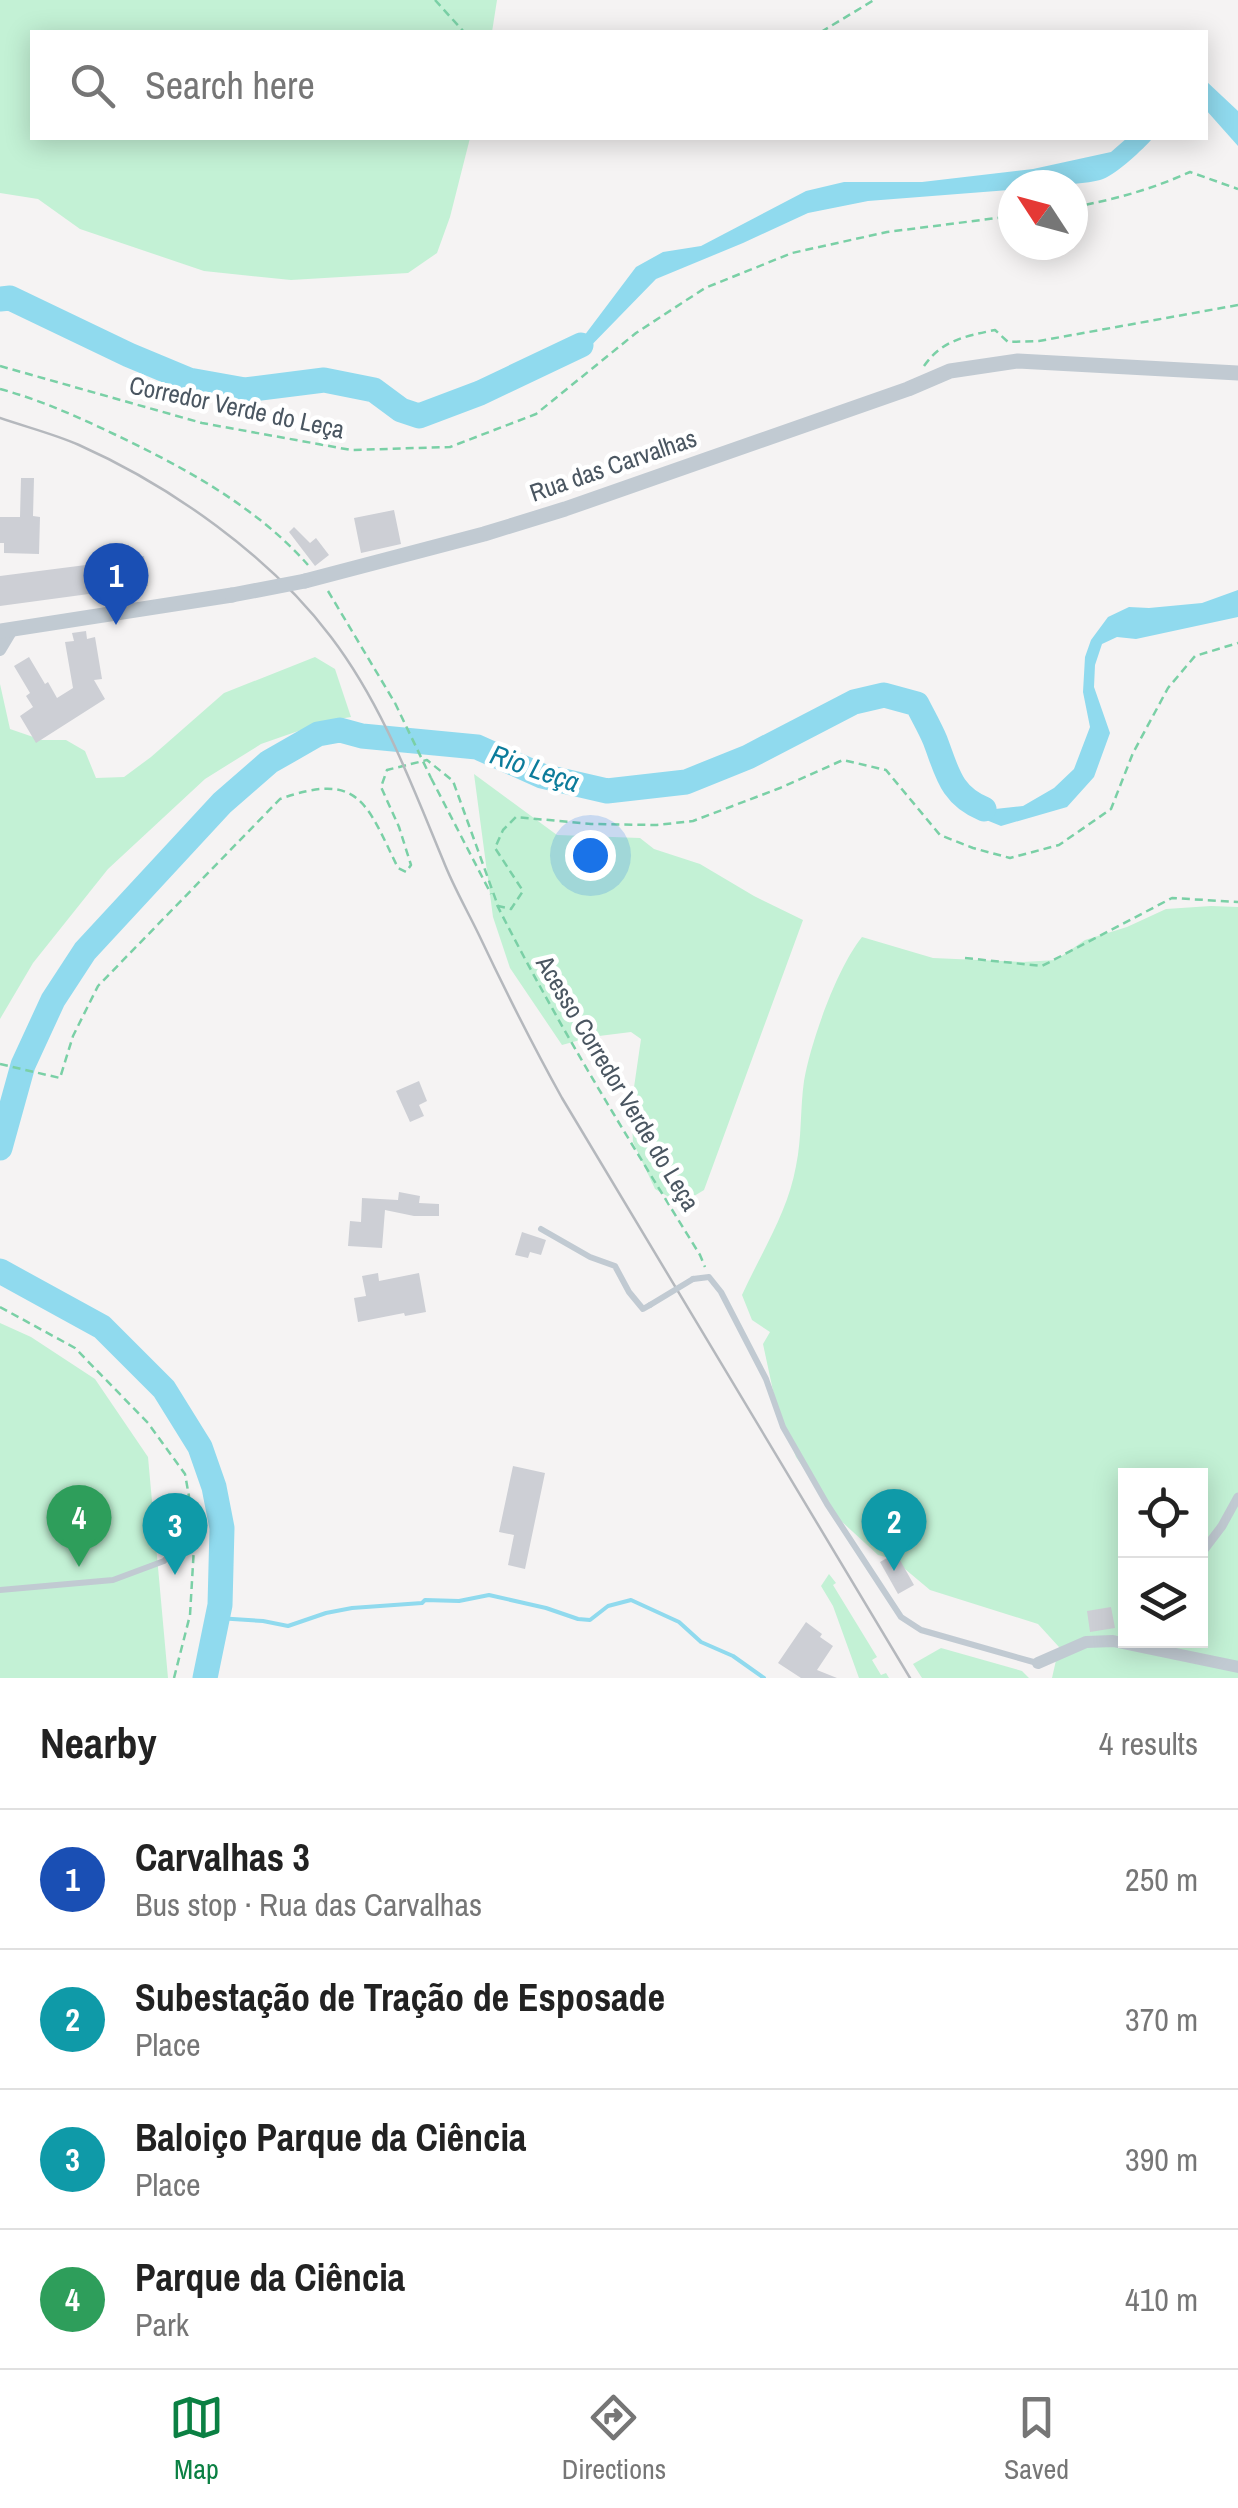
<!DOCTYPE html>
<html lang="en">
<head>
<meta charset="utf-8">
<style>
	:root { --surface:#fff; --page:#f6f6f6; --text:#222; --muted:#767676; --line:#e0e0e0; --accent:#0b8043 }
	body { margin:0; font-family:"Archivo Narrow",sans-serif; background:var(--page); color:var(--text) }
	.controls { position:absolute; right:30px; bottom:30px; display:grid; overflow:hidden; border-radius:0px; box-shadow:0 5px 25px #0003 }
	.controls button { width:90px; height:90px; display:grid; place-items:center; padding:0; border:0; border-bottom:2px solid var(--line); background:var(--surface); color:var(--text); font:50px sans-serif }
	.compass { position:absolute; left:998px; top:170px; width:90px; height:90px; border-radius:50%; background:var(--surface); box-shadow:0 5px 25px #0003; rotate:306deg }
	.you { position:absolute; left:590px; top:855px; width:35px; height:35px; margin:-25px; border:8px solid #fff; border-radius:50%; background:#1a73e8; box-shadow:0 0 0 15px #1a73e833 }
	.badge { display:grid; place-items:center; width:65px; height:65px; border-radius:50%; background:var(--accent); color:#fff; font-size:32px; font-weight:700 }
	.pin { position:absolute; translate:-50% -82px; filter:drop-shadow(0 2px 5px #0008) }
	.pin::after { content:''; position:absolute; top:52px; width:35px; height:30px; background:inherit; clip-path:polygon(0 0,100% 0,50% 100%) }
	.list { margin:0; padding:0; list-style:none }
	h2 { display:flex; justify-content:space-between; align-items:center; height:130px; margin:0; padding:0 40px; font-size:42px }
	h2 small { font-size:32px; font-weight:400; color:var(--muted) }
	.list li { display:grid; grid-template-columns:65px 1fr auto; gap:30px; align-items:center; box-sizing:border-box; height:140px; padding:0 40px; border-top:2px solid var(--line) }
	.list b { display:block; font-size:38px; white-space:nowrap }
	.list p { margin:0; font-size:32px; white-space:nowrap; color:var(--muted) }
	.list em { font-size:32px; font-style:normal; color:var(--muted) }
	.icon { flex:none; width:55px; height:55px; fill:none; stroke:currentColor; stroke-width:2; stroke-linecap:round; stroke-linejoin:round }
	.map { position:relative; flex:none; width:1238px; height:1678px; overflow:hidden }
	.search { position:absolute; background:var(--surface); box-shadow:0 5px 25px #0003; left:30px; right:30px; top:30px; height:110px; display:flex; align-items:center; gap:25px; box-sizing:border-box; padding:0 35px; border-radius:0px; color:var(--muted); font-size:38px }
	.sheet { height:690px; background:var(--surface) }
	nav { display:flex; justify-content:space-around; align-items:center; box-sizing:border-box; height:140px; border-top:2px solid var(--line); background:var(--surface); font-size:28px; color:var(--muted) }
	nav a { display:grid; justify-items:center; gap:5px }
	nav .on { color:var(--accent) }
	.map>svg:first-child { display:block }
	.green { fill:#c3f1d5; fill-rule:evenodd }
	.water { fill:#90daee }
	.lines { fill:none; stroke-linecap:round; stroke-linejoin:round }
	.stream { stroke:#90daee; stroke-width:4 }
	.river { stroke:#90daee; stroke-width:25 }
	.building { fill:#cdcfd5 }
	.path { stroke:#7ad0a6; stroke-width:2.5; stroke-dasharray:8 5; stroke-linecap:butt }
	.service { stroke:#c1cad2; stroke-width:6 }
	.pedestrian { stroke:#c1cad2; stroke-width:9 }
	.minor { stroke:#c1cad2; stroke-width:12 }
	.tertiary { stroke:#c1cad2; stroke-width:15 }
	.tram { stroke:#b5b8bd; stroke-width:2.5 }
	.path-bridge { stroke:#7ad0a6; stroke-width:2.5; stroke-dasharray:8 5; stroke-linecap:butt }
	.service-bridge { stroke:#c1cad2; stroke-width:6 }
	.tertiary-bridge { stroke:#c1cad2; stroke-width:15 }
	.labels { text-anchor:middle; stroke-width:9; stroke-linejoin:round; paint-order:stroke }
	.street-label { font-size:25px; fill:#4a5661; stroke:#fff }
	.water-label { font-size:28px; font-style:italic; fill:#0c7c9b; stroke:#fff }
</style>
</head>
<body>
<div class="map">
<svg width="1238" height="1678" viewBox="0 0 1238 1678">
	<rect width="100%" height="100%" fill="#f5f3f3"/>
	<path class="green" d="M0 0H497L492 32H32V138H470L450 217 437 253 408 273 291 280 204 271 80 229 38 199 0 193Z
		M315 657 335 669 351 717 327 721 261 744 205 779 108 869 33 963 0 1019V684L10 729 42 740H66L85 751 96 778 124 777 151 757 224 693Z
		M474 774 557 835 640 838 654 849 700 864 754 896 803 920 704 1190 681 1204 655 1189 633 1142 631 1108 641 1039 631 1032 591 1037 562 1045 510 968 493 917Z
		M1211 906 1238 907V1678H1052L1059 1647 1038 1624 930 1590 893 1559 878 1555 840 1520 796 1457 775 1400 763 1344 770 1332 752 1320 742 1295C761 1253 788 1212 796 1166 802 1138 800 1109 804 1081 811 1041 837 968 862 937L933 958 1023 962 1056 960 1085 940 1127 927 1166 909ZM1126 1476H1200V1640H1126Z
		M0 1323 31 1337 95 1379 148 1457 168 1678H0Z
		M829 1574 836 1583 833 1585 877 1657 872 1660 881 1675 886 1673 889 1678H859L833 1606 821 1586Z
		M941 1648 1022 1671 1029 1678H922L913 1664Z"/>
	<path class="water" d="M1206 81 1238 111V146L1206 110Z
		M1127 138H1153C1142 150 1118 173 1103 179 1084 186 1034 185 1013 185V189L1009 190 868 201 808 213 743 243 656 279 579 358 551 370V353L584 336 636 267 663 252 701 246 806 191 844 182H922L1033 169 1111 152Z
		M1238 590V617L1136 639 1117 637 1102 644 1095 665 1094 687 1110 733 1094 777 1067 807 1001 826 974 815 953 791 959 788 995 809 1023 806 1054 788 1074 769 1090 727 1083 692 1085 657 1091 640 1108 617 1129 607 1149 608 1202 603Z"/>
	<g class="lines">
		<path class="stream" d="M217 1618 263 1621 288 1626 326 1613 352 1608 422 1603 425 1600 459 1601 489 1595 546 1608 578 1619 590 1620 608 1606 631 1600 679 1622 701 1642 733 1656 764 1678"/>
		<path class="river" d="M0 299 10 298 129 355 189 380 245 390 324 380 374 390 401 410 419 416 480 393 581 345
			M0 1148 23 1065 53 1000 85 951 222 803 269 762 318 734 340 730 362 736 477 747 542 776 607 791 686 782 748 757 854 702 884 695 917 704C923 716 930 728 935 740 947 771 950 795 984 809
			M0 1271 102 1327 164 1389 200 1447 214 1487 222 1528 220 1605 205 1678"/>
	</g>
	<path class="building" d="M21 478H34L33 516 40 517 39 554 4 553V543H0V517H20Z
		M394 510 401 544 361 553 354 518Z
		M294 527 310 543 316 538 329 555 315 566 289 532Z
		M129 545 131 558 144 556 148 586 0 606V576L117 561 115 547Z
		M86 631 87 639 95 637 102 679 94 680 105 699 36 743 20 716 33 707 26 696 30 693 14 666 29 657 45 684 48 682 57 698 73 688 65 642 74 641 72 633Z
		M419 1081 427 1101 419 1105 424 1116 410 1122 396 1091Z
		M399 1192 420 1196 419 1203 439 1204V1216H414L385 1210 382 1248 348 1246 350 1221 361 1222 362 1198 398 1200Z
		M522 1232 546 1240 541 1255 530 1252 528 1258 515 1255Z
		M378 1273 379 1281 419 1273 426 1312 405 1316 404 1313 358 1322 354 1298 366 1296 362 1276Z
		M513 1466 545 1473 525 1569 508 1565 514 1535 499 1532Z
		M896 1553 914 1585 898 1594 880 1562Z
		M1111 1607 1115 1628 1090 1632 1087 1611Z
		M806 1622 822 1634 820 1637 833 1646 817 1670 837 1678H801L778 1663Z"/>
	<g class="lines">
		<path class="path" d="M435 0 464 32
			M821 32 874 0
			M1073 207C1114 200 1152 189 1190 172L1238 189
			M0 366 202 423 351 450 450 447 536 414 636 333 705 288 792 253 887 232 1013 216
			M924 366C942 340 966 336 995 330L1008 342 1039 341 1238 305
			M0 389C41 400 78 417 116 435 185 468 257 507 308 565
			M328 591 395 703
			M431 778 491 894
			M497 905C558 1026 629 1140 700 1255L705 1267
			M965 958 1042 966 1172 898 1238 902
			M0 1064 60 1078 73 1036 98 986 280 799C359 771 366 802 398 868L406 872 411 865 399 827 381 787 387 770 427 760 453 781 498 906 511 909 523 891 495 848 503 830 516 817 591 824 657 825 693 821 780 788 843 760 886 770 940 835 973 848 1010 858 1059 845 1111 809 1133 753 1168 688 1195 656 1238 643
			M0 1307 75 1348 148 1423 185 1474 193 1519
			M174 1678 190 1615 194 1547"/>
		<path class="service" d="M541 1229 590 1257 615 1266 629 1292 643 1309 650 1305
			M693 1279 709 1277 721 1292 766 1379 783 1427 827 1504 901 1617 921 1630 1037 1663
			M0 1590 113 1580 164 1561 195 1528"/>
		<path class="pedestrian" d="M1200 1555 1222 1526 1238 1497"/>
		<path class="minor" d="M0 650 12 630
			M1038 1663 1086 1642 1113 1641 1238 1667"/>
		<path class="tertiary" d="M305 581 484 534 565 509 908 389 950 371 1018 361 1238 373
			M0 631 232 595"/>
		<path class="tram" d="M0 418C26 427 54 434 79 445 171 486 270 556 331 637 382 704 411 783 443 860 453 886 467 910 479 935 505 990 532 1044 562 1098L910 1678"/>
		<path class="path-bridge" d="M395 703 431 778"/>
		<path class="service-bridge" d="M650 1305 693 1279"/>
		<path class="tertiary-bridge" d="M232 595 305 581"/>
	</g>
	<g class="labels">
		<g class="street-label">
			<text transform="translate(237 407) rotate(12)" y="9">Corredor Verde do Leça</text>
			<text transform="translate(613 465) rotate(-19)" y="9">Rua das Carvalhas</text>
			<text transform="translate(618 1083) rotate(59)" y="9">Acesso Corredor Verde do Leça</text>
		</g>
		<g class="water-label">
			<text transform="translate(535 768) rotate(19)" y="10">Rio Leça</text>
		</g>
	</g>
</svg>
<div class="controls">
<button><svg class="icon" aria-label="locate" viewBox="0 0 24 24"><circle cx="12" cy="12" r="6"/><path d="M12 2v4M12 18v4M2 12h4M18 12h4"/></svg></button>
<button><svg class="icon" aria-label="layers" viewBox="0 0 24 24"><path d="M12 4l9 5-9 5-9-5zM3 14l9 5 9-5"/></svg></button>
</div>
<svg class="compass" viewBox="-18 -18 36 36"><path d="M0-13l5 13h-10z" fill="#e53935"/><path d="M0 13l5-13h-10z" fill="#767676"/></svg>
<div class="you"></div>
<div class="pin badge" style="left:116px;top:625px;background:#1a4fb4">1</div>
<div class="pin badge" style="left:894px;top:1571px;background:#0f9aa8">2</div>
<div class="pin badge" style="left:175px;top:1575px;background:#0f9aa8">3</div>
<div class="pin badge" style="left:79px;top:1567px;background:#2e9e5b">4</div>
<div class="search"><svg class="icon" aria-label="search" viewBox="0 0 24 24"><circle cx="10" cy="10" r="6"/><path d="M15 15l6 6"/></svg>Search here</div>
</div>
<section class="sheet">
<h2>Nearby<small>4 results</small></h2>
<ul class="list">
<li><span class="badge" style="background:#1a4fb4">1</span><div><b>Carvalhas 3</b><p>Bus stop · Rua das Carvalhas</p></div><em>250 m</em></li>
<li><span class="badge" style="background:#0f9aa8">2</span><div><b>Subestação de Tração de Esposade</b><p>Place</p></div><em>370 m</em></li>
<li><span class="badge" style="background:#0f9aa8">3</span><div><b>Baloiço Parque da Ciência</b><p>Place</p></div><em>390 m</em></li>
<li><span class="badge" style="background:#2e9e5b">4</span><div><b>Parque da Ciência</b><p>Park</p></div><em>410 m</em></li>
</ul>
</section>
<nav>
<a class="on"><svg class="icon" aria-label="map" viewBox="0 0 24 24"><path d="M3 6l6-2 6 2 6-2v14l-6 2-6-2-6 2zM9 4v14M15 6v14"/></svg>Map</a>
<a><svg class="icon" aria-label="directions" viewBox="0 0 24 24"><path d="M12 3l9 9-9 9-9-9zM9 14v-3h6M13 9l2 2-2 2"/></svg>Directions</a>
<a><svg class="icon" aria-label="saved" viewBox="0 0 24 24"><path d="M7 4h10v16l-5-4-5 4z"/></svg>Saved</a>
</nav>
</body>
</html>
